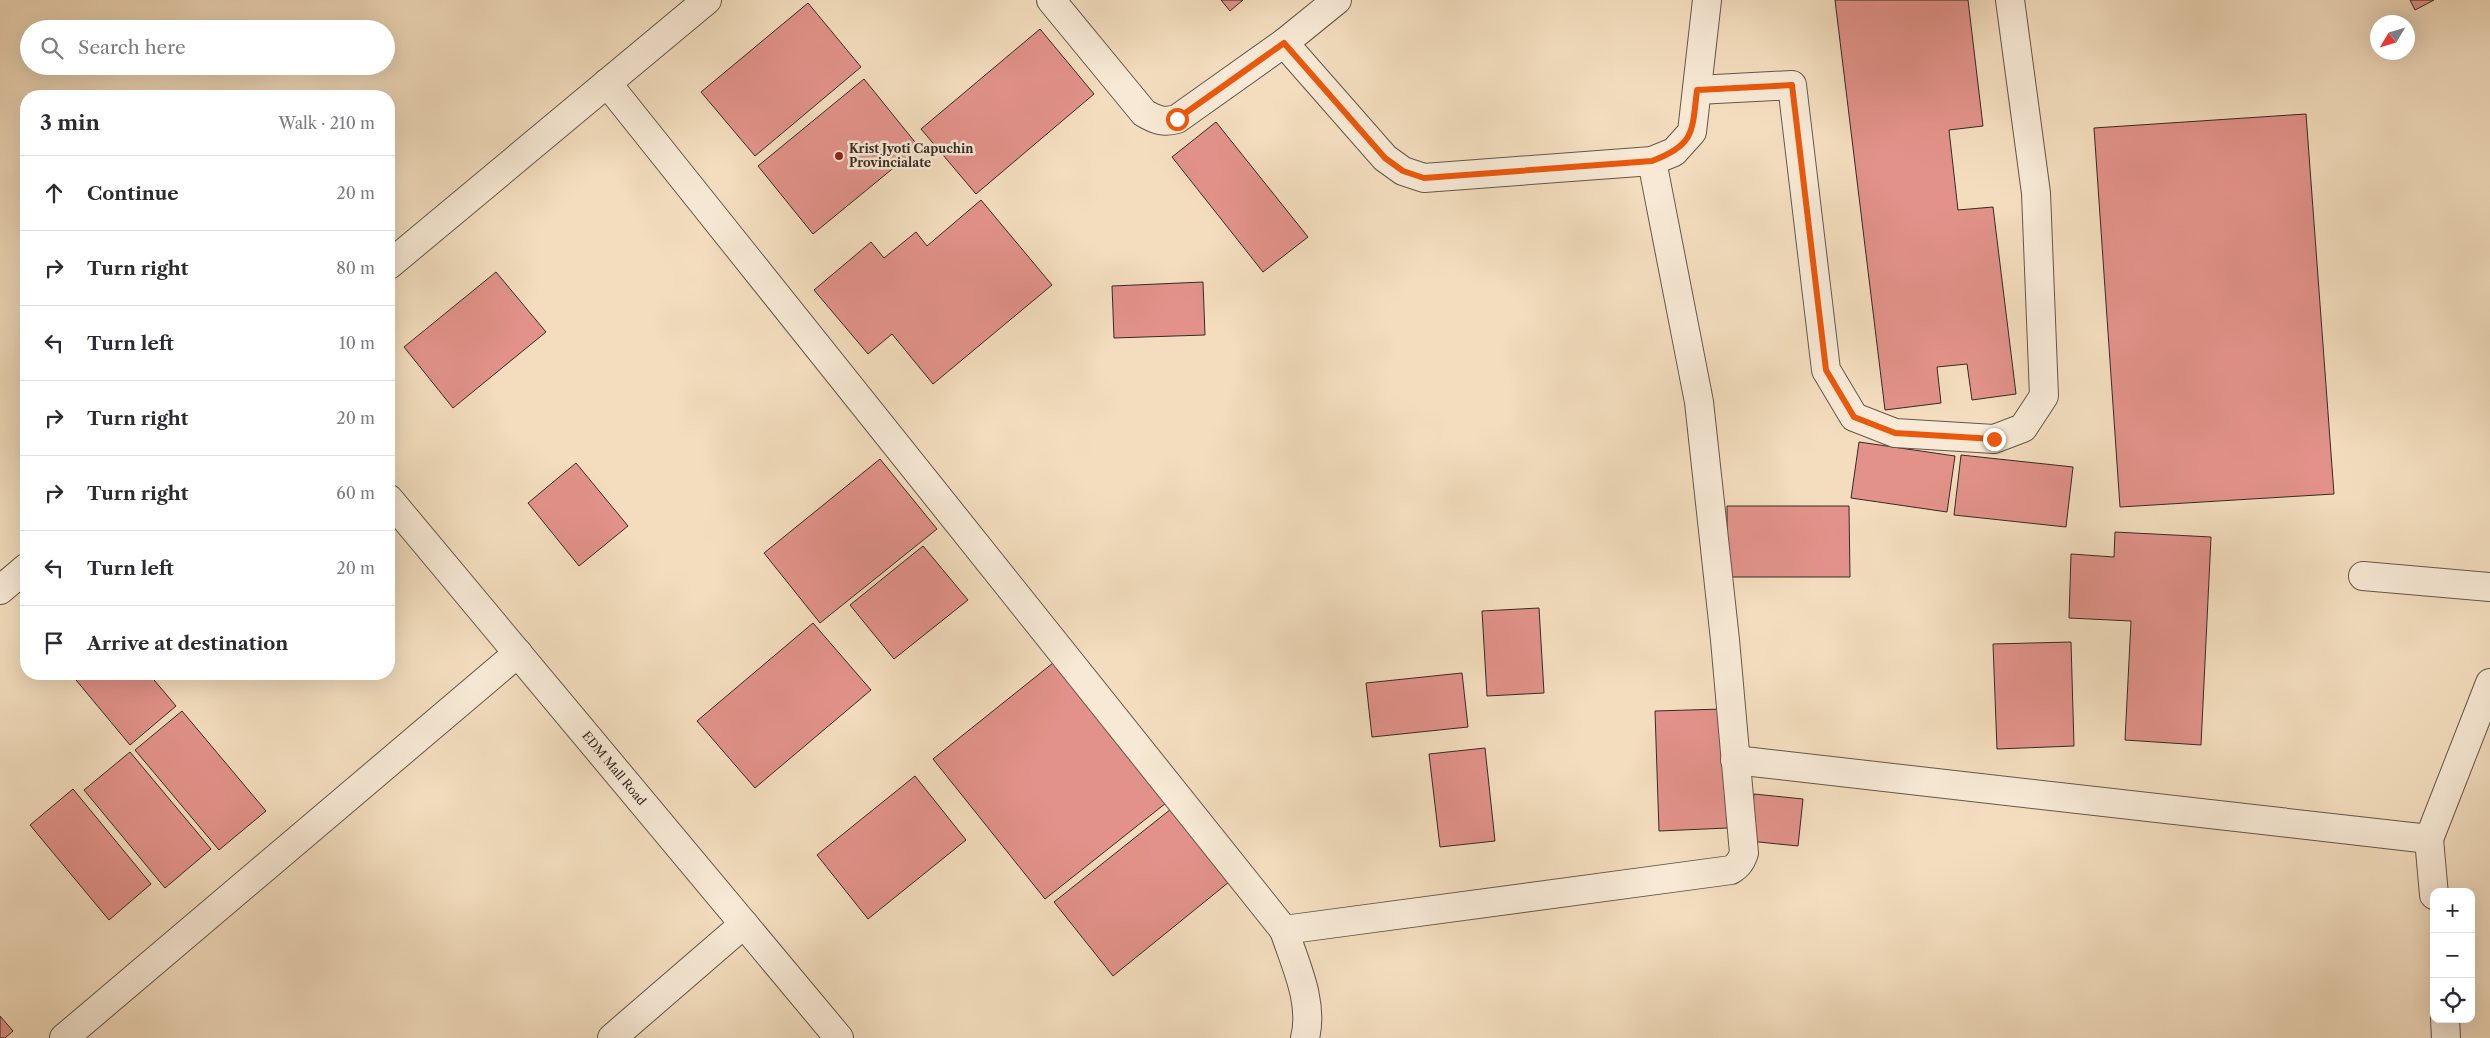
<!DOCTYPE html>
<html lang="en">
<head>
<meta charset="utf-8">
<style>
	:root { --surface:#fff; --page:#f7f7f7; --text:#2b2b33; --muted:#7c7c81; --line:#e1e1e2 }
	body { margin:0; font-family:"Libre Caslon Text",serif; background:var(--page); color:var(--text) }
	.controls { position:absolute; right:15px; bottom:15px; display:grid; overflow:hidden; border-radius:10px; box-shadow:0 5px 20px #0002 }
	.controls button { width:45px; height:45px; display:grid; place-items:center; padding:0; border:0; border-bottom:1px solid var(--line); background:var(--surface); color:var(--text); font:25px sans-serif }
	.compass { position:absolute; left:2370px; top:15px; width:45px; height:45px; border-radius:50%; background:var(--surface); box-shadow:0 5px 20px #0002; rotate:232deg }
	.stop { position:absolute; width:15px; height:15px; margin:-11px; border:4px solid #ea580c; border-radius:50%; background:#fff }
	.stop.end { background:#ea580c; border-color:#fff; box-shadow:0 1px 5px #0008 }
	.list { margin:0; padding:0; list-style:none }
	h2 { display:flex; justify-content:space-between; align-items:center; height:65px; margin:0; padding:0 20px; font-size:21px }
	h2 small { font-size:16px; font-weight:400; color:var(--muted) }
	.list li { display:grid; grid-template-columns:32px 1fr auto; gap:15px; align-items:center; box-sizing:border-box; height:75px; padding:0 20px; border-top:1px solid var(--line) }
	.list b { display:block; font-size:19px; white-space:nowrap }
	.list em { font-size:16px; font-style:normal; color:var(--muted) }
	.icon { flex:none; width:28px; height:28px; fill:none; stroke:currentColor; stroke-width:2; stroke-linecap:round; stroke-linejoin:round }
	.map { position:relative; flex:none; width:2490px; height:1038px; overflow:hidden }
	.search { position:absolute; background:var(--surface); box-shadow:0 5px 20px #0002; left:20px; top:20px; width:375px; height:55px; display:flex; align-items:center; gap:12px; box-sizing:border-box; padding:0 18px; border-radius:28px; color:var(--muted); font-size:19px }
	.panel { position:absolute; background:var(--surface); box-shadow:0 5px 20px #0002; left:20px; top:90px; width:375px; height:590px; border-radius:20px }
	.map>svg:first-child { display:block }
	.building { fill:#e2928a; stroke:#352a23 }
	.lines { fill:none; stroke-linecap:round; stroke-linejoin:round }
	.minor-casing { stroke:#64574a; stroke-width:30 }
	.minor { stroke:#f7e9d5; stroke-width:28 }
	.route { stroke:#ea580c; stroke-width:6 }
	.poi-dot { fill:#8f2418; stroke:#f7e9d5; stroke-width:2 }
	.labels { text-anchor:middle; stroke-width:5; stroke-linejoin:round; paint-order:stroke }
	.poi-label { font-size:12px; font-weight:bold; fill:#352a23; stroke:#f7e9d5; text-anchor:start }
	.street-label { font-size:12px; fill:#352a23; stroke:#f7e9d5 }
</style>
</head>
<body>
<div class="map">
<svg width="2490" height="1038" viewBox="0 0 2490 1038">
	<rect width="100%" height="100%" fill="#f3ddbe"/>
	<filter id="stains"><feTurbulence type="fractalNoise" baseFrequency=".004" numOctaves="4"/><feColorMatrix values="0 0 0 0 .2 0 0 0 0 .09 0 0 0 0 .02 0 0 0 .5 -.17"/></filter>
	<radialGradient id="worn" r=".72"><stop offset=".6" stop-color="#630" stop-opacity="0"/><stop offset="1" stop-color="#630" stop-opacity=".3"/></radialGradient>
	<path class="building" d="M1221 0H1243L1230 11Z
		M1835 0H1968L1983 126 1949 130 1958 210 1993 207 2016 394 1972 400 1967 364 1937 367 1941 403 1885 410Z
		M2410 0H2434L2415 10Z
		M808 3 861 67 755 156 701 92Z
		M1040 29 1094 94 976 194 921 129Z
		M864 79 919 147 813 234 758 166Z
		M2306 114 2334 494 2120 507 2094 128Z
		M1216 122 1308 237 1263 272 1172 157Z
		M981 200 1052 285 933 384 892 334 868 354 814 290 871 242 884 258 916 232 927 246Z
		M496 272 546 332 453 408 404 347Z
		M1203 282 1205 335 1114 338 1112 286Z
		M1859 442 1955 456 1947 512 1851 498Z
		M1961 455 2073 467 2066 527 1954 515Z
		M880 459 937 529 820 623 764 553Z
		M576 463 628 526 579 566 528 503Z
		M1727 506H1849L1850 577H1727Z
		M2115 532 2211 537 2201 745 2125 740 2131 621 2069 618 2071 554 2114 557Z
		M923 546 968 600 894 659 850 605Z
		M1539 608 1544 693 1487 696 1482 611Z
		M813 623 871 690 755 788 697 721Z
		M2071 642 2074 746 1997 749 1993 644Z
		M1053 663 1166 803 1045 899 933 759Z
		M1462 673 1468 727 1372 737 1366 683Z
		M71 674H149L176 706 130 745Z
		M1723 709 1728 828 1659 831 1655 711Z
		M182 711 266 811 219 850 135 750Z
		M1485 748 1495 841 1440 847 1429 754Z
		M130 752 211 849 165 888 84 790Z
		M915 776 966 840 868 919 817 855Z
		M73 789 151 884 109 920 30 825Z
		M1754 794 1803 799 1798 846 1749 841Z
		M1171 809 1229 882 1113 976 1054 902Z
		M0 1016 13 1031 5 1038H0Z"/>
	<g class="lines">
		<g class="minor-casing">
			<g id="minor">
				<path d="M1051 0 1144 113C1156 120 1164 123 1177 119L1284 43 1337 0"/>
				<path d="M1284 43 1385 158 1403 171 1424 178 1652 161 1674 152 1692 132 1707 0"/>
				<path d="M607 83 1284 930 1731 870C1739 865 1741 861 1744 853L1725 640 1699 402 1652 161"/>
				<path d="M1697 90 1792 85 1826 370 1854 417 1895 433 1994 439 2023 428 2044 396 2036 193 2010 0"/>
				<path d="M389 265 707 0"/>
				<path id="s1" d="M389 499 839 1038"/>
				<path d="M2363 576 2490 587"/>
				<path d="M0 590 26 568"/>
				<path d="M1735 760 2429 839"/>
				<path d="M2434 895 2429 839 2490 683"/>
				<path d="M1284 930C1295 964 1314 1002 1305 1038"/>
				<path d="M2445 1019 2446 1038"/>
				<path d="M64 1038 518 653"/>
				<path d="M612 1038 744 924"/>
			</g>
		</g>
		<use href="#minor" class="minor"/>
	</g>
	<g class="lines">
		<path class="route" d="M1177 119 1284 43 1385 158 1403 171 1424 178 1652 161C1695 145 1692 132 1697 90L1792 85 1826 370 1854 417 1895 433 1994 439"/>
	</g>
	<circle class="poi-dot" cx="839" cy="156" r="5"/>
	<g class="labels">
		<g class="poi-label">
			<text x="849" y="153">Krist Jyoti Capuchin<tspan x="849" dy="14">Provincialate</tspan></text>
		</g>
		<g class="street-label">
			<text dy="4" stroke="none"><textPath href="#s1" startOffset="351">EDM Mall Road</textPath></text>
		</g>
	</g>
	<rect width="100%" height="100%" filter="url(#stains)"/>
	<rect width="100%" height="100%" fill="url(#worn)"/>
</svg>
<div class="controls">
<button>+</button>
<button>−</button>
<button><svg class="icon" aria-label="locate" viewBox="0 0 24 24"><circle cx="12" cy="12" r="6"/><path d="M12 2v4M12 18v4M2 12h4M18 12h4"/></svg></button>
</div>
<svg class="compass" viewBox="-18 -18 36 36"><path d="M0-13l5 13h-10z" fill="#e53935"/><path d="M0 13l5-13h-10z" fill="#7c7c81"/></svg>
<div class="stop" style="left:1177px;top:119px"></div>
<div class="stop end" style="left:1994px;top:439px"></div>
<div class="search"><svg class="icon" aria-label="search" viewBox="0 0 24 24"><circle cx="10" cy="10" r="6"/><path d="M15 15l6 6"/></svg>Search here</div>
<section class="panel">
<h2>3 min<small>Walk · 210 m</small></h2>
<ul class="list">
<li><svg class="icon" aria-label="ahead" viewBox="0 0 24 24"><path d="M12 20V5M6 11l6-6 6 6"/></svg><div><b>Continue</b></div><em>20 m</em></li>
<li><svg class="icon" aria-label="right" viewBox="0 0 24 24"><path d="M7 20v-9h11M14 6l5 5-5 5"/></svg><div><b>Turn right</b></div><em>80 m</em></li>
<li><svg class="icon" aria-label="left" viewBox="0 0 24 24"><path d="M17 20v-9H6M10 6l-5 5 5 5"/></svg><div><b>Turn left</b></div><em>10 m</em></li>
<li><svg class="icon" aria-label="right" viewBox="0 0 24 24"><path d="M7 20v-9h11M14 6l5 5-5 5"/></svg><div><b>Turn right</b></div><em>20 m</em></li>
<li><svg class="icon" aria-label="right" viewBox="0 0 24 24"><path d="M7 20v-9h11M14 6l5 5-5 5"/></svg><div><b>Turn right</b></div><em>60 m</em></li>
<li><svg class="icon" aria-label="left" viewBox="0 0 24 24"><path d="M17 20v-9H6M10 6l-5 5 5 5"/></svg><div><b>Turn left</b></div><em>20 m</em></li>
<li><svg class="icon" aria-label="arrive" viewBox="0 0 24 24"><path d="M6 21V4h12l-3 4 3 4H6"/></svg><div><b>Arrive at destination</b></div></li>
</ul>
</section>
</div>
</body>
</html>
